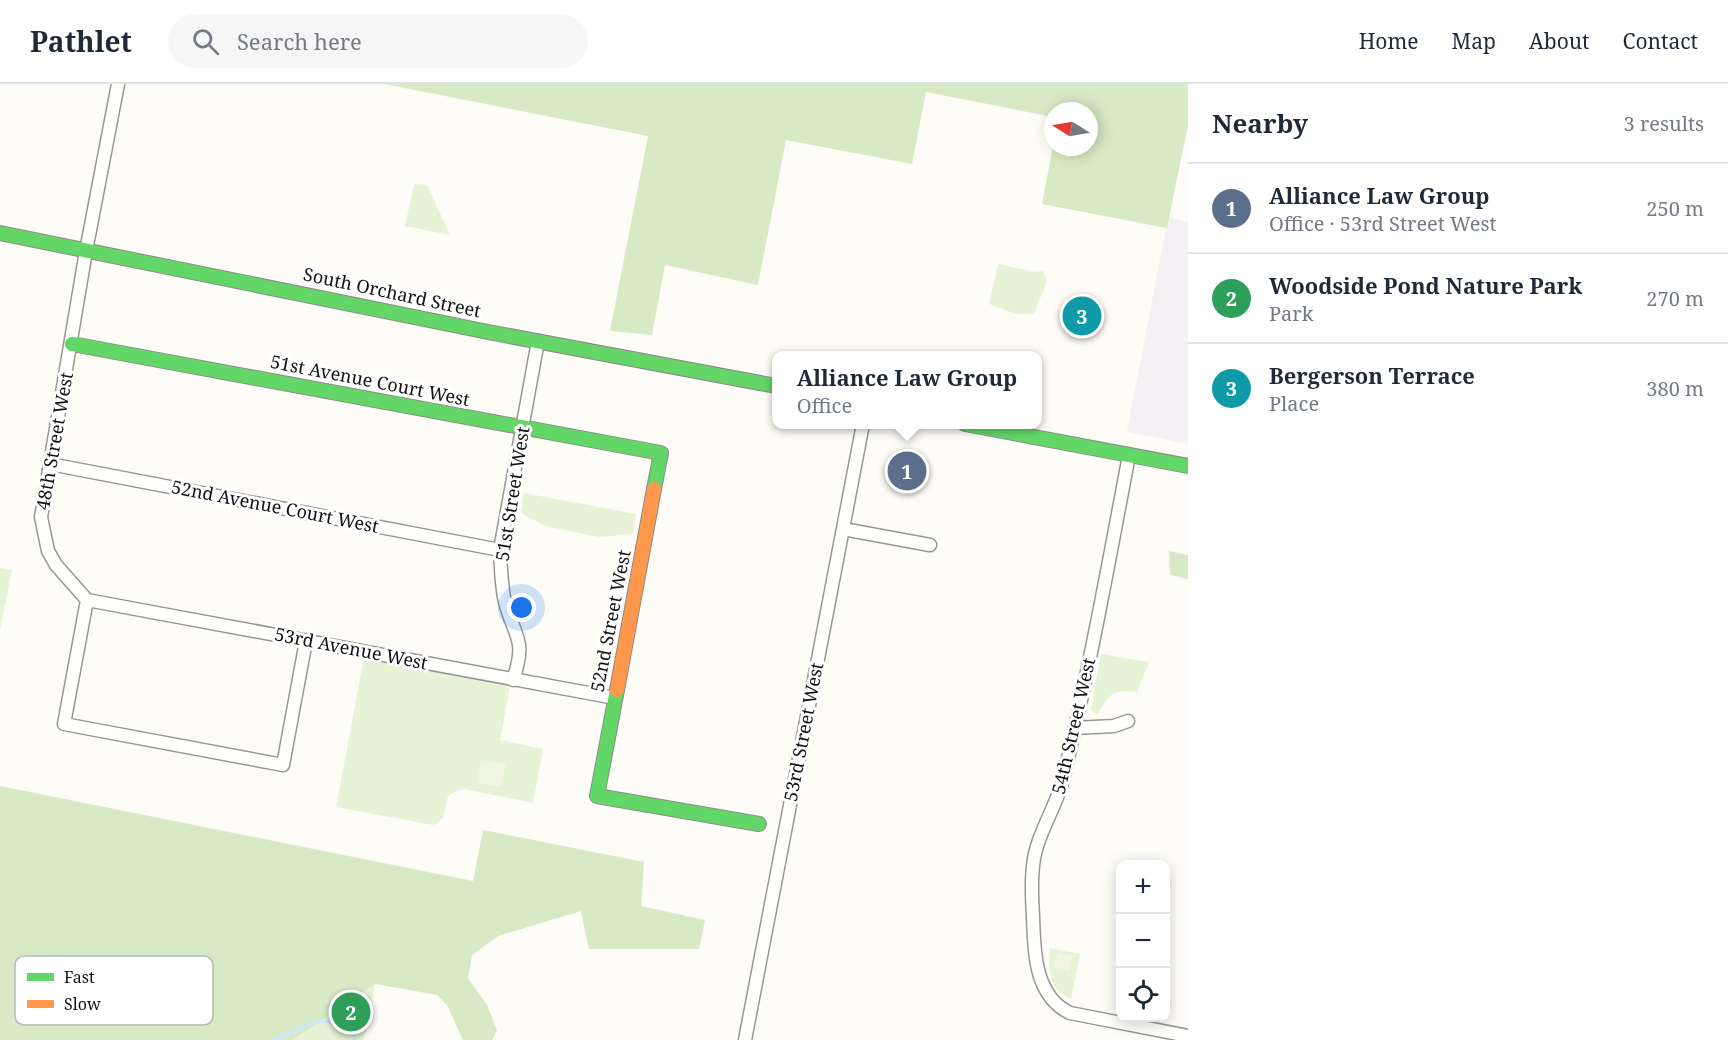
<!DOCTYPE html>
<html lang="en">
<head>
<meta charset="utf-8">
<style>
	:root { --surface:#fff; --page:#f6f6f7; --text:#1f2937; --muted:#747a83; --line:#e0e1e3; --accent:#646362 }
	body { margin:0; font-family:"Noto Serif",serif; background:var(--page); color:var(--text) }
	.controls { position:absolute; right:18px; bottom:18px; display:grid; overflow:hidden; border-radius:12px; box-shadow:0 3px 15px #0003 }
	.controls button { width:54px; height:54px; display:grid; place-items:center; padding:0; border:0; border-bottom:2px solid var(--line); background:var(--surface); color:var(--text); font:30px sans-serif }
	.compass { position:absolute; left:1044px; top:18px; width:54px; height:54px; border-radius:50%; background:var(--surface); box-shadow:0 3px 15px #0003; rotate:281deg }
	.you { position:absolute; left:522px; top:524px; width:21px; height:21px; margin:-15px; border:4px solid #fff; border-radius:50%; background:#1a73e8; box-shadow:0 0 0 9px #1a73e833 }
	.badge { display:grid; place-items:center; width:39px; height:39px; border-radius:50%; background:var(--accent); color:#fff; font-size:20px; font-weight:700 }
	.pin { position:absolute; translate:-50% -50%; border:3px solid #fff; box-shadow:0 2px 6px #0006 }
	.popup { position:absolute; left:772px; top:267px; width:270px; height:78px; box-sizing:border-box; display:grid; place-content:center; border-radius:12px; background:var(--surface); filter:drop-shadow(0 2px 4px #0005); font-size:20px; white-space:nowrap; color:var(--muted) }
	.popup b { font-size:22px; color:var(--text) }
	.popup::after { content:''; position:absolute; left:50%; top:100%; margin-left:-12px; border:12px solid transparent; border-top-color:var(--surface) }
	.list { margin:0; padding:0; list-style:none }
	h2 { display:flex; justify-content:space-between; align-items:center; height:78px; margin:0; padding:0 24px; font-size:26px }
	h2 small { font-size:20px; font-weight:400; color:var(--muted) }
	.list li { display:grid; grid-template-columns:39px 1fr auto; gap:18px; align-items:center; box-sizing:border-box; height:90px; padding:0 24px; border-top:2px solid var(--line) }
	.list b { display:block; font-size:22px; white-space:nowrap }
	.list p { margin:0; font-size:20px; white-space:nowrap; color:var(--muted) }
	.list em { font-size:20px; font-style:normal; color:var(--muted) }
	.icon { flex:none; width:33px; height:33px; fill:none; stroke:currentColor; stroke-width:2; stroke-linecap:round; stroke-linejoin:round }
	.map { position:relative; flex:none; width:1188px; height:956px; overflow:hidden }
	header { display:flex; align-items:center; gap:36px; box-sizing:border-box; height:84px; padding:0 30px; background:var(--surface); border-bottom:2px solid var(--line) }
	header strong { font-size:28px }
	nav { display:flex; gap:33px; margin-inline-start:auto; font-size:21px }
	.search { width:420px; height:54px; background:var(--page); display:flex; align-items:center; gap:15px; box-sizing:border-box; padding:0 21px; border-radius:33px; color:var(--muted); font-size:22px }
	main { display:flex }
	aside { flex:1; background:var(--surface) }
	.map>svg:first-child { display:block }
	.industrial { fill:#f5f0f3 }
	.green { fill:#e7f3d7 }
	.forest { fill:#d8eac5 }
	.pitch { fill:#f0f6e1 }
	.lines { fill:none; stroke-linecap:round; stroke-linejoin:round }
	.stream { stroke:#cde8f7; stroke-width:3 }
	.street-casing { stroke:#979795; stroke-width:15 }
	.fast-casing { stroke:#8e8d8b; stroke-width:16 }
	.slow-casing { stroke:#8e8d8b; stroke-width:16 }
	.street { stroke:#fffffe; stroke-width:12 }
	.fast { stroke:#63d668; stroke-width:14 }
	.slow { stroke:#ff974d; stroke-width:14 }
	.labels { text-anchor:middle; stroke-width:6; stroke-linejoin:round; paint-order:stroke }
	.street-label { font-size:18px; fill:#111; stroke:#fff }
	.key { fill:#fff; stroke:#b8b8b8; stroke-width:1.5 }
	.key-label { font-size:16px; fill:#111 }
</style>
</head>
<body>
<header>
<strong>Pathlet</strong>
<div class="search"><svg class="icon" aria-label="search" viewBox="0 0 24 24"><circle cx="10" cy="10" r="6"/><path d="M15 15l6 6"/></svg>Search here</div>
<nav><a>Home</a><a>Map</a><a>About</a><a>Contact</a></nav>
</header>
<main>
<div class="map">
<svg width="1188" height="956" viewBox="0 0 1188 956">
	<rect width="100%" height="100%" fill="#fdfcf7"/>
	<path class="industrial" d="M1168 133 1188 138V360L1127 348Z"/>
	<path class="green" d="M414 100 427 101 450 151 405 142Z
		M998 180 1036 188 1043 187 1047 197 1034 230H1016L989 220Z
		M524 409 636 430 633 450 599 453 545 442 521 429Z
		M0 484 12 486 0 546Z
		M1101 570 1149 578 1137 608C1112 605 1109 610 1098 630H1096L1091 626Z
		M364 574 510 603 500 656 543 665 533 719 465 705 456 707 448 712C445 724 446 736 433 741L336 723Z
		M1050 864 1080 870 1071 915C1049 906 1048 886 1050 864Z
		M375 900 364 956H293Z"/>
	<path class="forest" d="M384 0H1188V41L1167 144 1042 120 1053 62 1089 63V27H1053V33L926 8 912 80 786 56 758 201 665 181 652 251 610 247 648 52Z
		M1169 467 1188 471V495L1170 491Z
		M0 702 473 797 483 746 644 778 641 822 705 836 699 865H589L581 827 498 852 472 871 468 894 487 921 497 947 492 956H463L447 921 437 911 375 900 293 956H0Z"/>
	<path class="pitch" d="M481 676 506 680 501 703 477 699Z
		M1058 869 1072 872 1069 887 1054 883Z"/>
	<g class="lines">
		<path class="stream" d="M273 956 315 938 351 937 355 956"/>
		<g class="street-casing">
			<path id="street" d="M1129 371C1109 478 1089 586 1064 692 1057 723 1036 750 1033 782 1031 799 1032 816 1033 832 1034 866 1034 912 1070 929L1188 952
				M50 380 500 466
				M843 445 930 461
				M87 516 56 481 48 467 41 433 86 167 118 0
				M87 516 615 614
				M87 516 64 640 283 681 306 557
				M513 596C527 555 515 555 505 518 501 501 501 484 500 466L538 257
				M1075 644 1114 642 1128 637
				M745 956 863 340"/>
		</g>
		<g class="fast-casing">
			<path id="fast" d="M0 149 488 248 776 302
				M72 260 661 369 654 405
				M965 340 1188 382
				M617 606 597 712 759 740"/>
		</g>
		<g class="slow-casing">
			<path id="slow" d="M617 606 654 405"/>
		</g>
		<use href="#street" class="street"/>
		<use href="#fast" class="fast"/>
		<use href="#slow" class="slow"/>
	</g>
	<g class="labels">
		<g class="street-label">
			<text transform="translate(392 209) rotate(12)" y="6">South Orchard Street</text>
			<text transform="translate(370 297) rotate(11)" y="6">51st Avenue Court West</text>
			<text transform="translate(55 357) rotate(-80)" y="6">48th Street West</text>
			<text transform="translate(513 410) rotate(-81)" y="6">51st Street West</text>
			<text transform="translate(275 423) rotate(11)" y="6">52nd Avenue Court West</text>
			<text transform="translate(611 537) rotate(-79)" y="6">52nd Street West</text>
			<text transform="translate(351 565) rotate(11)" y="6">53rd Avenue West</text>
			<text transform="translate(1074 642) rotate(-77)" y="6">54th Street West</text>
			<text transform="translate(804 648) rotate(-79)" y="6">53rd Street West</text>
		</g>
	</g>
	<rect x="15" y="872" width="198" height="69" rx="9" class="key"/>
	<rect x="27" y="889" width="27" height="8" fill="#63d668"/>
	<rect x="27" y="916" width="27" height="8" fill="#ff974d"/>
	<g class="key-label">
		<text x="64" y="899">Fast</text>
		<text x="64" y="926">Slow</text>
	</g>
</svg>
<div class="controls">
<button>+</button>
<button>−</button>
<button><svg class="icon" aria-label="locate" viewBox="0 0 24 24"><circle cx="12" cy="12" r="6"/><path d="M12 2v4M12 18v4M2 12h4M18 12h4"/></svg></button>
</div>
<svg class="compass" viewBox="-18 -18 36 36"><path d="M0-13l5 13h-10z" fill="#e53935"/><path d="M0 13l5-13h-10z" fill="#747a83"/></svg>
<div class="you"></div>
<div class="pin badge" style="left:907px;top:387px;background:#5c6f8a">1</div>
<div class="popup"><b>Alliance Law Group</b>Office</div>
<div class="pin badge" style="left:351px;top:928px;background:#2e9e5b">2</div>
<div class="pin badge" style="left:1082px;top:232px;background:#0f9aa8">3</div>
</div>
<aside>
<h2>Nearby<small>3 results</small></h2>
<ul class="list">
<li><span class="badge" style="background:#5c6f8a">1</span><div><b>Alliance Law Group</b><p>Office · 53rd Street West</p></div><em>250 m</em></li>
<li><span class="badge" style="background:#2e9e5b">2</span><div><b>Woodside Pond Nature Park</b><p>Park</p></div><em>270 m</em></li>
<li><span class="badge" style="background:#0f9aa8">3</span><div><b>Bergerson Terrace</b><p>Place</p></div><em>380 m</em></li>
</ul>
</aside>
</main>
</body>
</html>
